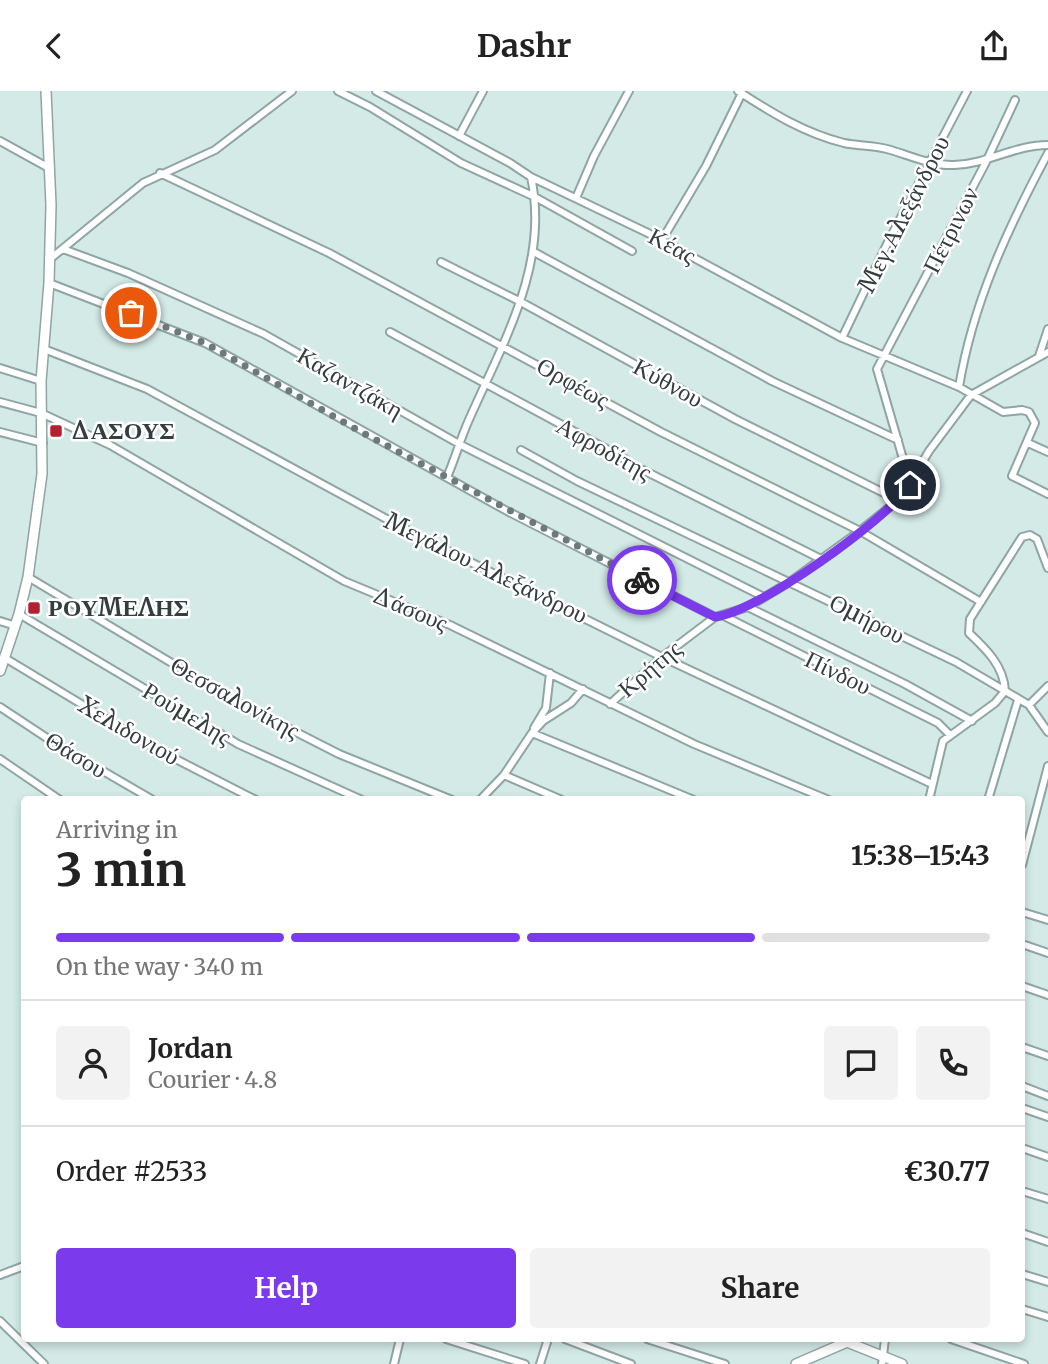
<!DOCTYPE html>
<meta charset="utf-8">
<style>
:root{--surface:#fff;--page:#f2f2f2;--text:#222;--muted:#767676;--line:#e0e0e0;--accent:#7c3aed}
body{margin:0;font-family:Merriweather,serif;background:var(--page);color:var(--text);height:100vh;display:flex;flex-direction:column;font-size:26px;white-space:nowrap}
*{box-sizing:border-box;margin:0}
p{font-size:23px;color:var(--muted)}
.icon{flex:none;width:38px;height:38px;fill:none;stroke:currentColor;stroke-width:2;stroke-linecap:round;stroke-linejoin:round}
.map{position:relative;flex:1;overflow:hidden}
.sheet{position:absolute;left:21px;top:705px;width:1004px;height:546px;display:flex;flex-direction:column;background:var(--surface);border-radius:7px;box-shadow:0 4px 10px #0003}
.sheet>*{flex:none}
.pin{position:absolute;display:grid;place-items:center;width:60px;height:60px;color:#fff;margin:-30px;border:4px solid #fff;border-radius:50%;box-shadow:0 2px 7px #0007}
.courier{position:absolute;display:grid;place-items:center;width:70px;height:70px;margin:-35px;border:5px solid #7c3aed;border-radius:50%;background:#fff;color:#222;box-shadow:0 2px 9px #0007}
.overview em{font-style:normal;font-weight:700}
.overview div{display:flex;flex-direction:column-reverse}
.overview{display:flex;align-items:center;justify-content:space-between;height:119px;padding:0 35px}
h1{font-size:46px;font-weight:700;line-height:52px}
.bar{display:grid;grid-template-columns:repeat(4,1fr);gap:10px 7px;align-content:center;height:84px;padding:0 35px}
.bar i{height:9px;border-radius:5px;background:var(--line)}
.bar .on{background:var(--accent)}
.bar p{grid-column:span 4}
.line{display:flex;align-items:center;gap:18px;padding:0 35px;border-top:2px solid var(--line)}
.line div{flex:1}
.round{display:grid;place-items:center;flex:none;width:74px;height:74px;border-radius:7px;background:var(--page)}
.button{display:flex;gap:14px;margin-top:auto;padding:14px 35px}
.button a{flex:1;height:80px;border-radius:7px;background:var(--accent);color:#fff;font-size:28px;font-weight:700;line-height:80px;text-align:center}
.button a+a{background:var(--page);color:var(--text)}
header{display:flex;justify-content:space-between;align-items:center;height:91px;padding:0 35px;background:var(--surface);font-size:32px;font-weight:700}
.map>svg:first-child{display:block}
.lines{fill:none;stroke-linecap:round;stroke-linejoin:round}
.street-casing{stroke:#8fa5a3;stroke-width:10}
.secondary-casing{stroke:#8fa5a3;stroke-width:12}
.street{stroke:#fff;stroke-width:6}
.secondary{stroke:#fff;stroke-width:9}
.done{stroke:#6c7a78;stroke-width:7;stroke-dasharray:0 12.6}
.route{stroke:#7c3aed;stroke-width:9}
.poi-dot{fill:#b32130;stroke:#fff;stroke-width:2.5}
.labels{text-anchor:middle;stroke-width:5;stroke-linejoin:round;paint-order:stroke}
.street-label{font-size:24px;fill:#343e3c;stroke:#fff}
.poi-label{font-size:24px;font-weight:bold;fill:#343e3c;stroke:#fff;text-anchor:start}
</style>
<header><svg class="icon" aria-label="back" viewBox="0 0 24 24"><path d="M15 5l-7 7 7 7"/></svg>Dashr<svg class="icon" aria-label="share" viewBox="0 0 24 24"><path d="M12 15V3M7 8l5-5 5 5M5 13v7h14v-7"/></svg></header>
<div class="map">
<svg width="1048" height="1273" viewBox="0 0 1048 1273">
<rect width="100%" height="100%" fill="#d3eae7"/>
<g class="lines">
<g class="street-casing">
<path id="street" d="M338,0L370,16L461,72L535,106L632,160
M376,0L510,72L531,86L648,142L842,247L959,296L1003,321L1022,319L1029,321L1035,332L1012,385L1048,403
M738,0C772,22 804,42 844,52C858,55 873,54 887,58C909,64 931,75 954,74C988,73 1014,54 1048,54
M459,45L483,0
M0,50L49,77
M160,82L329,162L661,341L860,440L981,511
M576,107L594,65L629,0
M662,149L706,75L742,2
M63,158L128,182L264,243L461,354L764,506
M534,161L772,290L898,349
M50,168L143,92L215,59L292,0
M441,171L519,210L735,328L898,409
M49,192L205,252L507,420L715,526
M390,241L625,368L633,378L643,379L821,468
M842,247L887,153L967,0
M44,258L147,298L418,445L662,566L932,693
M1039,265L1048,238
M0,277L41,290
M959,296C973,211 1008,137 1048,62
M0,311L41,322L110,354L344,490L450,534L694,653L829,709
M0,341L43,352
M1028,352L1048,361
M521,359L577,390L956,571L1029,614L1048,641
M447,386C455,368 460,349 468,331C502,253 550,174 531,86
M910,392L877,278L986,71L1015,9
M28,486L237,611L339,663L452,709
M748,516L905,593L972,630
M19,523L238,653L362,709
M724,525L938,632L949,643
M0,530L16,535
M5,567L156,658L256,709
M610,613L662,566L715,526L748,516L791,490L860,440L902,406L929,360L971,304L1048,261
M1029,614L1048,595
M0,616L53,651L153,709
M534,637L546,617L550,582
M532,642L694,709
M0,668L60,709
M504,684L562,709
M480,709L504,684L532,642L543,630L571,612L583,598
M929,709L943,650L995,612L1005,600C1004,575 986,558 969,542L970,528L1022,446L1030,444L1037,448L1048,477
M988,709L1018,609
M1022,774L1048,675
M1022,821L1048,829
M1022,853L1048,862
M1022,895L1048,904
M1022,956L1048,965
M1022,995L1048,1005
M1022,1017L1048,1026
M1022,1057L1048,1066
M1022,1100L1048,1108
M1022,1142L1048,1151
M1022,1183L1048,1191
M0,1184L24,1175
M1022,1218L1048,1226
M0,1230L44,1273
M446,1248L525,1273
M565,1248L631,1273
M647,1248L725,1273
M951,1248L1024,1273
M394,1273L400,1248
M540,1273L548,1248
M882,1273L885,1248"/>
</g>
<g class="secondary-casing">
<path id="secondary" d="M0,580L19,523L28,486L42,383L41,290L49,192L51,114L46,0
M796,1273L847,1251L902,1273"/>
</g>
<use href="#street" class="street"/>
<use href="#secondary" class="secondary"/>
</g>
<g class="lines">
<path class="done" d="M131,222L205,252L363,342L642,489"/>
<path class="route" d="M642,489L715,526C758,521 885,430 910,394"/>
</g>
<g class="poi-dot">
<rect x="49" y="333" width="14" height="14" rx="3.5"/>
<rect x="27" y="510" width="14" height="14" rx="3.5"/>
</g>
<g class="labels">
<g class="street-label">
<text transform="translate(904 123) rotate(-63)" y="8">Μεγ.Αλεξάνδρου</text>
<text transform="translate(951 139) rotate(-63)" y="8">Πέτρινων</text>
<text transform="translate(672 155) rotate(28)" y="8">Κέας</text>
<text transform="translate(350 292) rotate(30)" y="8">Καζαντζάκη</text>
<text transform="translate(573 292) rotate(29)" y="8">Ορφέως</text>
<text transform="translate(668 292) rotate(29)" y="8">Κύθνου</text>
<text transform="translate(604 358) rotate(29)" y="8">Αφροδίτης</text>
<text transform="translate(486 477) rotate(26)" y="8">Μεγάλου Αλεξάνδρου</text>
<text transform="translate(410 518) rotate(23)" y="8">Δάσους</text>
<text transform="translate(867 528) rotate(27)" y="8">Ομήρου</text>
<text transform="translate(650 578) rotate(-40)" y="8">Κρήτης</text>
<text transform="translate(838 582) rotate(26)" y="8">Πίνδου</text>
<text transform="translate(235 607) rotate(29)" y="8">Θεσσαλονίκης</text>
<text transform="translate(187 623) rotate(31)" y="8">Ρούμελης</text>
<text transform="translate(129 640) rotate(30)" y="8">Χελιδονιού</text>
<text transform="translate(76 664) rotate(31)" y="8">Θάσου</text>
</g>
<g class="poi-label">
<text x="70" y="348">ΔΑΣΟΥΣ</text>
<text x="48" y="525">ΡΟΥΜΕΛΗΣ</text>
</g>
</g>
</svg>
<div class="pin" style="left:131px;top:222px;background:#ea580c"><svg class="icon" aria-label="bag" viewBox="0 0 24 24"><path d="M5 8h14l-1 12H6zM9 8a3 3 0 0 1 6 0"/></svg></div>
<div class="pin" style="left:910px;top:394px;background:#1f2937"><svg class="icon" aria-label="home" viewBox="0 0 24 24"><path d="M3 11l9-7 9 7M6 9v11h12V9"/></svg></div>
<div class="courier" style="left:642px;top:489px"><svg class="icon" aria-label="bike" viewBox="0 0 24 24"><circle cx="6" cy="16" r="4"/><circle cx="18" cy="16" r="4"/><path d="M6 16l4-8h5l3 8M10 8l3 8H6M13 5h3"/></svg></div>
<section class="sheet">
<div class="overview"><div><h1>3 min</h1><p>Arriving in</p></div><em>15:38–15:43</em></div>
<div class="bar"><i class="on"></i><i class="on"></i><i class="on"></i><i></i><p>On the way · 340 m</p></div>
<div class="line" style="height:126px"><a class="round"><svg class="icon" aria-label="person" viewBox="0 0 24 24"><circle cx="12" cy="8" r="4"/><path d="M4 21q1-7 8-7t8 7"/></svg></a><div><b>Jordan</b><p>Courier · 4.8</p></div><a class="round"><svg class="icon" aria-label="chat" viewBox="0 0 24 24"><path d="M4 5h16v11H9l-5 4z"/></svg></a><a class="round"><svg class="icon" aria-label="phone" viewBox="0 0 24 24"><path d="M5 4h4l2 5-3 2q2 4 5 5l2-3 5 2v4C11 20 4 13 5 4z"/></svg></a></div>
<div class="line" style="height:91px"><div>Order #2533</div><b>€30.77</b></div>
<div class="button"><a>Help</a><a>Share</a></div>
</section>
</div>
